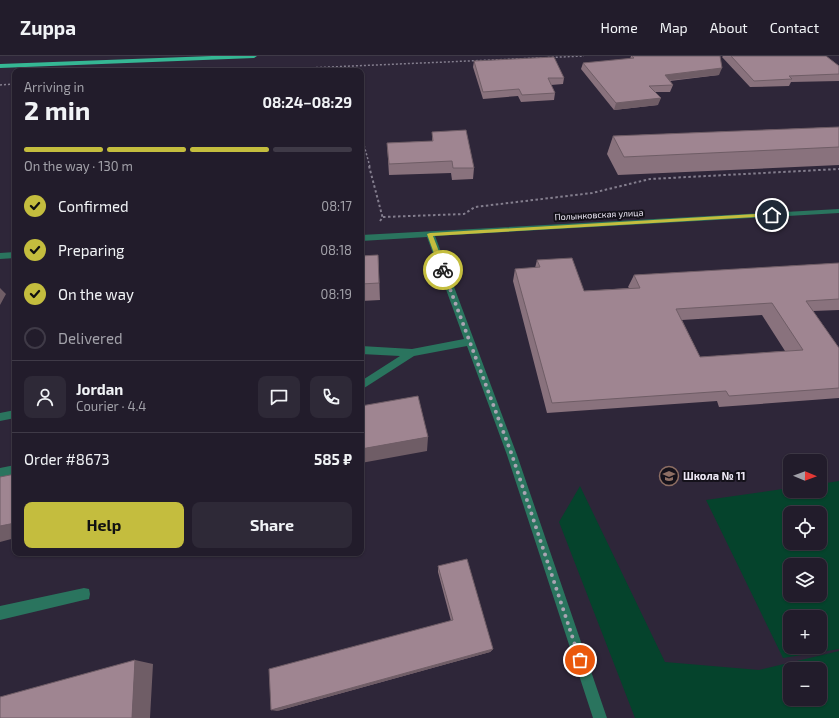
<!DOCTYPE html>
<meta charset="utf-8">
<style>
:root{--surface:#221c2b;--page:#2e2937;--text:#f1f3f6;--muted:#a2a1a9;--line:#3f3a47;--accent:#c4bd3e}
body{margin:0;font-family:"Exo 2",sans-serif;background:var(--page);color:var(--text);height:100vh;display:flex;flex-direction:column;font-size:15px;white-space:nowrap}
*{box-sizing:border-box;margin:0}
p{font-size:13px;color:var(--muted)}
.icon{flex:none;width:22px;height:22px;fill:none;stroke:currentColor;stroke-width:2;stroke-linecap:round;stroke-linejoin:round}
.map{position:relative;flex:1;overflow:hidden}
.panel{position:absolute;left:12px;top:12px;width:352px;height:488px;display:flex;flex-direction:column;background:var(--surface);border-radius:8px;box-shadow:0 1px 3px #0004,0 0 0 1px var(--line)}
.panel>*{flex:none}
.needle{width:26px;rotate:91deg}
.buttons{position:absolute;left:783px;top:398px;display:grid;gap:8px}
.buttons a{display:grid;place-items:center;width:44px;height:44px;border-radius:8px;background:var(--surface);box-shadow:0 1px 3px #0004,0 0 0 1px var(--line);font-size:20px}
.pin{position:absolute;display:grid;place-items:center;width:34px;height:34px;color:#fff;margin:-17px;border:2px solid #fff;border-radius:50%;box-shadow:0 1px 4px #0007}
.courier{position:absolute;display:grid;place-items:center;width:40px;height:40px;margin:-20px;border:3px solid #c4bd3e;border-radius:50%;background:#fff;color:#222;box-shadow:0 1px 5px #0007}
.headline em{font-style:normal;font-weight:700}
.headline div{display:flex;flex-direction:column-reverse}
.headline{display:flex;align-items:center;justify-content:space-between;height:68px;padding:0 12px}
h1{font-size:26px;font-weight:700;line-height:30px}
.bar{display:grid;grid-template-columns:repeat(4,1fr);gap:6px 4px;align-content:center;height:48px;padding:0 12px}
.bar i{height:5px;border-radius:3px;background:var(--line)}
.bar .current{background:var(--accent)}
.bar p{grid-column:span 4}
.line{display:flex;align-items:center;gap:10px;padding:0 12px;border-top:1px solid var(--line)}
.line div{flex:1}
.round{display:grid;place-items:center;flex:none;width:42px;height:42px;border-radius:8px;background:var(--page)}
ol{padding:0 12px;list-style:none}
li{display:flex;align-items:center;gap:12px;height:44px}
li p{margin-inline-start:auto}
li .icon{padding:4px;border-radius:50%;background:var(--accent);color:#111;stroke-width:4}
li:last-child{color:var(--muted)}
li i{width:22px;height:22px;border:2px solid var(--line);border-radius:50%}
.primary-button{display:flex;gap:8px;margin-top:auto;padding:8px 12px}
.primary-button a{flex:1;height:46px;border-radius:8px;background:var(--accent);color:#111;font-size:16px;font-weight:700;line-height:46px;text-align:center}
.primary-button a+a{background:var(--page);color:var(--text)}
header{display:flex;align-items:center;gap:24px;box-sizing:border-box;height:56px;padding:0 20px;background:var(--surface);border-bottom:1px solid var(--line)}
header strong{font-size:19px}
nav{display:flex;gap:22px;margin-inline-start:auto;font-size:14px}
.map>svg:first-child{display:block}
.green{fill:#05432c;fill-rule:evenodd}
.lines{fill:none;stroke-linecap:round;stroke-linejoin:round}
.path-far1{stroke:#847e8e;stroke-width:1.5;stroke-dasharray:2 2;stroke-linecap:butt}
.path{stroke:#847e8e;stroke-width:2;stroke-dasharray:2.5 2.5;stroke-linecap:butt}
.minor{fill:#2a745e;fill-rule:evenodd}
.major{fill:#35b794;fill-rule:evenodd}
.wall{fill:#89727d;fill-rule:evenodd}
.shaded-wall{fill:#6f5d66}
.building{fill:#9f8591;stroke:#6f5d66;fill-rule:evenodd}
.route{fill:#c4bd3e}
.done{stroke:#aaa4b3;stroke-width:4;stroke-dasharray:0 7.2}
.labels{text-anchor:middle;stroke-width:4;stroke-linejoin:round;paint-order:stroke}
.far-street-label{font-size:9px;fill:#ede8f5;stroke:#14111a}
.poi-label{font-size:11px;font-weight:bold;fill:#ede8f5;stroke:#14111a;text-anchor:start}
</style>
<header>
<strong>Zuppa</strong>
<nav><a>Home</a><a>Map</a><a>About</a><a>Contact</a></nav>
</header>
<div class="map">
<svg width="839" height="662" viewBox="0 0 839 662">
<rect width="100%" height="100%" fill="#2e2639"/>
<path class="green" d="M839,425V593L783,602L706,444L790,432V435H820V428ZM790,457H820V487H790ZM790,509H820V539H790ZM790,561H820V591H790Z
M580,430L665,606L759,614L839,595V662H635L559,466ZM790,613H820V643H790Z"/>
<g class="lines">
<path class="path-far1" d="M260,14L584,0
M0,29L15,28
M361,78L370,111"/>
<path class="path" d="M369,110L383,163
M380,165L383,161L464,158L475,151L592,137L650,123L839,113"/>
<path class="minor" d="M839,153V157L435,180L517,399L607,662H593L507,399L467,290L414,300L361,334V325L400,300L361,298V290L412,293L464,283L427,181L361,185V179Z
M15,196V202L0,203V197Z
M15,354V362L0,365V357Z
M15,409V419L0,422V412Z
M84,532L89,533L90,538L89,543L84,544L0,564V550Z"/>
<path class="major" d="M212,0H257L254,2L0,12V8Z"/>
</g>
<path class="wall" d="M631,0H720L719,19L670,25L673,29L670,36H655L658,49L614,54L581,13L583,7L630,3Z
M723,0H826L839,10V25L791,26L789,30L750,31L722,1Z
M474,5L564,22L563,28L551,29L555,37L554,44L521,46L518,40L483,43L473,11Z
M839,71V109L618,119L607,98L613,80Z
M432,76L474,112L473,123L452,124L451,117L389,119L387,87L432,85Z
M378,199L380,244L361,245V200Z
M537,204L584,235L629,232L628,231L634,219L839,207V254L813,255L839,292V342L719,351L717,345L547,357L513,225L515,213L535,212ZM762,259L785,295L700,301L682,264Z
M438,510L493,593L490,596L277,655L451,565L438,516Z"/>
<path class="shaded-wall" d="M722,12L719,19L663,25L665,19Z
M661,42L658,49L614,54L616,47Z
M378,199L379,217L380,244L379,227Z
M0,232L6,238L0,249Z
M428,381L427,395L361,407V393Z
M15,467V482L0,486V470Z
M493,593L490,596L277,655L271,654Z
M135,604L153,608L150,662H132Z"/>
<path class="building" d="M632,0H720L722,12L665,19L673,29L649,30L661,42L616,47L583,7L634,2Z
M731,0H826L839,10V18L789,20L792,23L754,25Z
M554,1L564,22H548L555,37L522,39L519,33L483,36L474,5Z
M839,71V91L624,101L613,80Z
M466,74L474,112H453L452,105L389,108L387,87L433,85L432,76Z
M378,199L379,227L361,228V200Z
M572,202L584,235L640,232L634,219L839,207V243L806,245L839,292V332L729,340L726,335L552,347L515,213L540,211L537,204ZM772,247L803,294L700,301L676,253Z
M418,340L428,381L361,393V350Z
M15,418V467L0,470V421Z
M467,503L493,593L271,654L269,613L453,564L438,510Z
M135,604L132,662H0V641Z"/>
<path class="route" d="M772,157L773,160L433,180L446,214L443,216L440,214L427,178L430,177Z"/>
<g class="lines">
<path class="done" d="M443,214L512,399L580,604"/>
</g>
<defs>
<g id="school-ring" transform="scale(1)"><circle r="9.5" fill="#14111a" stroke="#8d6e63" stroke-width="1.5"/><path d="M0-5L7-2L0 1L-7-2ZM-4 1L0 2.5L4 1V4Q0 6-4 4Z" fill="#8d6e63"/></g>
</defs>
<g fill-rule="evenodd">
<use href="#school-ring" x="669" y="420"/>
</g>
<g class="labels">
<g class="far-street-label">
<text transform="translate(599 159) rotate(-3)" y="3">Полынковская улица</text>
</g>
<g class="poi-label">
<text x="683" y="424">Школа № 11</text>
</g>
</g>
</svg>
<div class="buttons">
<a><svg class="needle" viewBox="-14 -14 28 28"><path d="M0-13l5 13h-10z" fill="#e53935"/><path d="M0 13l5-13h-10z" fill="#a2a1a9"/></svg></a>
<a><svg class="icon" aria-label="locate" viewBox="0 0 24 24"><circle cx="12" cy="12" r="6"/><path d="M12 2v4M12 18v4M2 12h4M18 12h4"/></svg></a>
<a><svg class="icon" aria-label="layers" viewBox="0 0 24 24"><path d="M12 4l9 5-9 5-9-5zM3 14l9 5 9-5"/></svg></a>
<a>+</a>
<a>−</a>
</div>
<div class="pin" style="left:580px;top:604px;background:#ea580c"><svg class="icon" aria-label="bag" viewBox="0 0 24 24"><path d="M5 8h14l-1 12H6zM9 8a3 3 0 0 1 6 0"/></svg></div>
<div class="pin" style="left:772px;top:159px;background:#1f2937"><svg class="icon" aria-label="home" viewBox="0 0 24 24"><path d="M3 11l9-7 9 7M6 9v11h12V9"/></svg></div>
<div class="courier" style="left:443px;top:214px"><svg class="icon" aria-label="bike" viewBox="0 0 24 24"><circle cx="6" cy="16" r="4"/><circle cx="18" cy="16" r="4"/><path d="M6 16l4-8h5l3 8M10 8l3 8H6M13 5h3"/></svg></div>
<section class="panel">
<div class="headline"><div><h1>2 min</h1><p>Arriving in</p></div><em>08:24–08:29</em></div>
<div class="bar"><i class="current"></i><i class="current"></i><i class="current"></i><i></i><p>On the way · 130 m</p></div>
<ol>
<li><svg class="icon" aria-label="check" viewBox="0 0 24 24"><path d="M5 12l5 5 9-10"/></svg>Confirmed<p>08:17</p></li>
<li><svg class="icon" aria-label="check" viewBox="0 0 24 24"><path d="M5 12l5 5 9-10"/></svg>Preparing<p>08:18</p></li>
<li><svg class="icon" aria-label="check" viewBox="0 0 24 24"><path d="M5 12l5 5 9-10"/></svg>On the way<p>08:19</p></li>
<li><i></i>Delivered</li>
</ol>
<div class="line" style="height:72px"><a class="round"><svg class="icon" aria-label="person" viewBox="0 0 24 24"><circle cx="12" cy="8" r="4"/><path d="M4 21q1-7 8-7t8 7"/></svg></a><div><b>Jordan</b><p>Courier · 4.4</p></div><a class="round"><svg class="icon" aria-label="chat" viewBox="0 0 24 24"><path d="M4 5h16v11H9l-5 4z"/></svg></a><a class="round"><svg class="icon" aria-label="phone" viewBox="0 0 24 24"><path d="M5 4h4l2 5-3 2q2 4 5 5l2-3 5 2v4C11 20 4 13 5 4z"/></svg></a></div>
<div class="line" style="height:52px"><div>Order #8673</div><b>585 ₽</b></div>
<div class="primary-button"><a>Help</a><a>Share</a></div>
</section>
</div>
